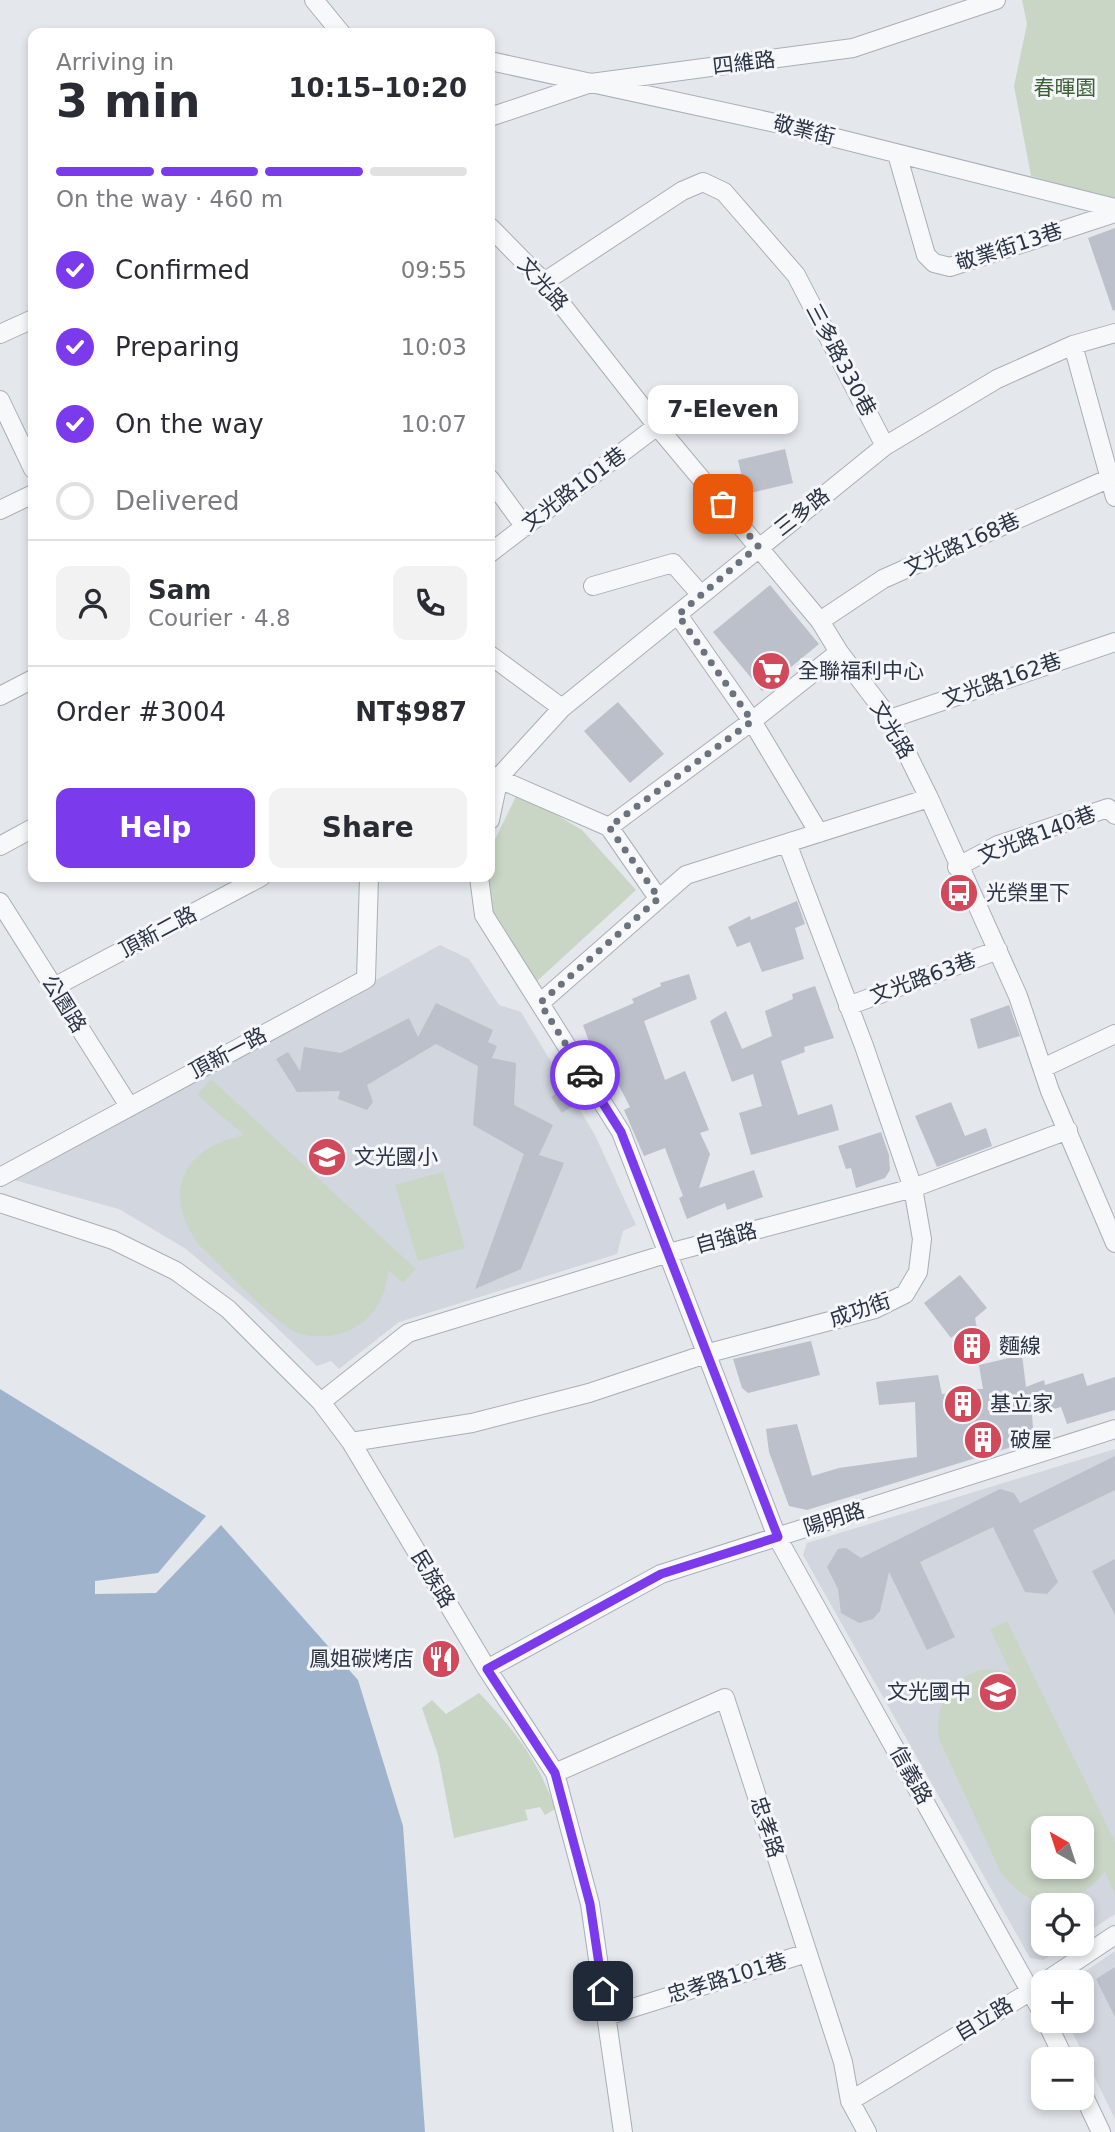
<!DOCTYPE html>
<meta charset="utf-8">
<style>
:root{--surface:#fff;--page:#f2f2f3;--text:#2b2b33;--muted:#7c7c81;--line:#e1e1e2;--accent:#7c3aed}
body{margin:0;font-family:"DejaVu Sans","Noto Sans TC",sans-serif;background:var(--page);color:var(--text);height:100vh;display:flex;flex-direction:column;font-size:26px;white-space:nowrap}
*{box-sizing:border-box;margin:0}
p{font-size:23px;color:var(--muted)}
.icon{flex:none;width:38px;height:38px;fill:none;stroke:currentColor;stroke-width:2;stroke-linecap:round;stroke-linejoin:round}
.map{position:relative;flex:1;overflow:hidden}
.side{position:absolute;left:28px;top:28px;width:467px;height:854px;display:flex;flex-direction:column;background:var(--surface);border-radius:14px;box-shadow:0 4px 10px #0003}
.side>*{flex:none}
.needle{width:46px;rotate:321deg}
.controls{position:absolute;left:1031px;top:1816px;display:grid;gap:14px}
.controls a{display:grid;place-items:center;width:63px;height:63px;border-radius:14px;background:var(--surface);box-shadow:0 4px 10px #0003;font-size:35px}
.pin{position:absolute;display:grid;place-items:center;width:60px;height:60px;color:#fff;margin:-30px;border-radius:14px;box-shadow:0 4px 10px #0006}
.courier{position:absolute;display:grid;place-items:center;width:70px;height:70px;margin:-35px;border:5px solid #7c3aed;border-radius:50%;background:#fff;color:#222;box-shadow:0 2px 9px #0007}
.bubble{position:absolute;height:49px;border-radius:14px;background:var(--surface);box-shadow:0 4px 10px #0003;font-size:23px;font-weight:600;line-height:49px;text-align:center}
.headline em{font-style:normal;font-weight:600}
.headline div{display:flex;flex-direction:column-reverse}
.headline{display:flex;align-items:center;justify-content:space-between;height:119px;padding:0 28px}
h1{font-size:46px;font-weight:600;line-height:52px}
.bar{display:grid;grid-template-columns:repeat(4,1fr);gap:10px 7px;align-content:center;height:84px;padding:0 28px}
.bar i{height:9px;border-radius:5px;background:var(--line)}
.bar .current{background:var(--accent)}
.bar p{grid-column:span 4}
.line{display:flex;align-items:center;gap:18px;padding:0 28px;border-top:2px solid var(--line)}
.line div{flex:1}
.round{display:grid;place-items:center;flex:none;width:74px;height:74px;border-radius:14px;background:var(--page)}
ol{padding:0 28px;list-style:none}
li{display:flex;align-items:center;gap:21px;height:77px}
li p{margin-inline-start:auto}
li .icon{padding:7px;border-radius:50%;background:var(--accent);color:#fff;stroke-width:4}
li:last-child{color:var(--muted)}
li i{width:38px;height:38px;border:4px solid var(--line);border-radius:50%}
.button{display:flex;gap:14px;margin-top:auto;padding:14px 28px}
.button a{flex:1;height:80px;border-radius:14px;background:var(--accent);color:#fff;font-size:28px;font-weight:600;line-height:80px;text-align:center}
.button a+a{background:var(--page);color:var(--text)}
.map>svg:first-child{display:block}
.built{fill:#d2d6de;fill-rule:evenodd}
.green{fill:#c9d6c5;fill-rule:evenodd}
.water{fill:#9fb4cc}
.building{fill:#bbc0ca}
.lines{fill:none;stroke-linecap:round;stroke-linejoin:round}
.minor-casing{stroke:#a9aeb7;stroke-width:20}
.minor{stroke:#f7f8fa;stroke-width:18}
.done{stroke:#6c737f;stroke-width:7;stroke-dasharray:0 12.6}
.route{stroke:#7c3aed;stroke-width:9}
.labels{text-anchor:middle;stroke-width:6;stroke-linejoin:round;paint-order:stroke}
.street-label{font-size:21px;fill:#2b3445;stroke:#f4f6f9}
.park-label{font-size:21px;fill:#3f6138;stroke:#f4f6f9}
.poi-label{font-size:21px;fill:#2b3445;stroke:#f4f6f9;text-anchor:start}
</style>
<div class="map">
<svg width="1115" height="2132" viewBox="0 0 1115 2132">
<rect width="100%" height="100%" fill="#e4e7ec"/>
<path class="built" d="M440,945L469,959L499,1005L521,1012L595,1135L636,1225L623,1231L617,1254L399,1322L339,1369L331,1361L317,1366L254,1306L186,1249L119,1209L10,1179Z
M1115,1449V1914L1082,1936V1906H1043V1944H1068L1043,1960L1030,1958L803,1555L807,1543ZM1043,1829H1082V1867H1043Z
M1115,1951V2119L1067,2021H1082V1983H1068Z"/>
<path class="green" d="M1022,0H1115V200L1031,176L1014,86L1027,24Z
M518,792L582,830L636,890L535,983L493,917L484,877H490V850Z
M211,1079L416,1269L403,1283L388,1270C387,1291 378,1313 359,1325C343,1336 320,1339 301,1334C275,1326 221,1265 199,1245C160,1192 184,1147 244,1135L197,1095Z
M443,1172L465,1248L418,1261L395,1185Z
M1007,1621L1115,1842V1895L1105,1872C1070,1912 1036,1916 1001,1873L939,1739C932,1695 966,1658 1011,1673L990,1629ZM1043,1829H1082V1867H1043Z
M479,1693C513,1728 540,1763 555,1809L545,1815L540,1807L525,1810L528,1820L454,1838L438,1755L422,1708L432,1700L446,1714Z"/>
<path class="water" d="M0,1389L206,1516L158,1573L95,1581V1594L156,1593L221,1525L358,1680L403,1826L425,2132H0Z"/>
<path class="building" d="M1115,228V310L1113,311L1088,238Z
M785,449L793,483L746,494L738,460Z
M770,585L819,644L762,691L713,632Z
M618,702L664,754L630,783L584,731Z
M797,901L805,924L795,928L804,959L762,972L750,942L737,947L728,927L750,916L751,920Z
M689,974L697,999L644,1021L665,1080L685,1071L709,1130L700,1133L710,1154L699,1188L754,1170L763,1197L727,1210L725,1203L687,1219L679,1198L683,1196L665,1148L644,1156L624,1110L630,1107L615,1078L604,1083L583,1025L634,1003L632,999L661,986L660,983Z
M815,986L834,1038L804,1047L805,1052L781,1061L798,1115L832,1104L839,1130L751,1155L739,1113L762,1106L753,1074L732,1082L710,1021L726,1011L742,1049L772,1036L765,1011L793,999L792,994Z
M436,1003L493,1030L488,1042L497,1046L492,1058L516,1063L514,1105L553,1125L539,1155L564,1163L521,1269L475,1289L524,1154L473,1125L478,1066L436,1044L367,1085L373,1102L367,1110L338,1099L340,1091L297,1092L276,1059L288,1052L300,1071L304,1047L341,1053L409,1018L418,1037Z
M1009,1005L1020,1036L978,1049L970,1019Z
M563,1089L574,1105L562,1113L551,1097Z
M951,1102L965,1136L986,1128L992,1146L937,1167L915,1116Z
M881,1132L889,1155L890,1170L885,1178L856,1188L851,1168L846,1169L838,1146Z
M960,1275L987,1308L975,1318L982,1355L968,1358L959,1331L951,1338L924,1303Z
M811,1341L820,1375L748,1393L742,1388L733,1359Z
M1022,1355L1026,1387L1044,1380L1045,1385L1083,1373L1087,1386L1115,1377V1410L1067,1424L1061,1407L1032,1415L1034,1440L807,1510L789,1506L769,1452L766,1429L797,1424L812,1476L839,1468L917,1457L915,1402L879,1405L876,1382L938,1375L942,1394L976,1392L975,1389H983L979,1365Z
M1115,1456V1490L1033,1530L1058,1582L1047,1594L1025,1592L993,1527L920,1562L955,1637L927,1650L889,1572L880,1611L873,1619L859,1623L841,1613L838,1589L827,1567L838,1549L846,1548L861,1558L1000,1489L1014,1493L1020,1503Z
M1115,1559V1615L1092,1571Z
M1115,1967V2017L1096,1979Z"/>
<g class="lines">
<g class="minor-casing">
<path id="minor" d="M314,0L341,33
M490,61L780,124L1115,208
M490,117L591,83L853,48L996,0
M897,154L926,255L934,263L950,267L1115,213
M490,227L544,282L657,426L820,621L839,652L890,719L929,798L1018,996L1050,1091L1115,1243
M544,282L682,191L703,182L724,192L796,275L885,446
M0,334L33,319
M1073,345L1115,497
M0,400L33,469
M490,479L525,527
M0,510L33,494
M490,553L657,426
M593,586L673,563L701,595
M678,615L752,721L819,833
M820,621L883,579L1110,478
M490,655L562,708
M0,696L33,679
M890,719L1115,642
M490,775L609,827L658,898
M490,820L499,777L562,708L885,446L997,379L1073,345L1115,333
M609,827L752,721L839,652
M0,846L33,828
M957,867L998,845L1108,808L1115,815
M479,877L484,915L621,1132L777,1537L1043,2014
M0,902L129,1106
M54,987L261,877
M540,1003L686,875L929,798
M848,1006L998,950
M1043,1068L1115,1034
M0,1177L366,979L369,877
M0,1203L113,1240L176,1271L228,1309L321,1402L351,1442L487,1669L555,1773L590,1904L623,2132
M321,1402L408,1333L669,1253L913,1188L1068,1130
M351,1442L472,1423L589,1393L709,1353L875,1309L905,1294L918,1272L922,1239L913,1188L864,1046L787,843
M487,1669L661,1574L1115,1429
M555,1773L725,1698L843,2062L850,2101L867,2132
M607,2016L807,1953
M1046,2021L1065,2060
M1082,2092L1101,2132
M850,2101L1031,1991L1115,1935"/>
</g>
<use href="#minor" class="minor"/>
</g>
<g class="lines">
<path class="done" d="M585,1075L540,1003L659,898L609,827L752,721L678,615L758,546L723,504"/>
<path class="route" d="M585,1075L621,1132L778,1537L661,1574L487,1669L555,1773L590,1904L603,1991"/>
</g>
<defs>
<g id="supermarket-disc" transform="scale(2.0125)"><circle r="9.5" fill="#d1495b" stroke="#f4f6f9"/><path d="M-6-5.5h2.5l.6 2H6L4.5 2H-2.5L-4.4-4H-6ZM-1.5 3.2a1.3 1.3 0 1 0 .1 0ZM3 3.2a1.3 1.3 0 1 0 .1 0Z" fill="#fff"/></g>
<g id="bus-disc" transform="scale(2.0125)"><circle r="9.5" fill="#d1495b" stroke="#f4f6f9"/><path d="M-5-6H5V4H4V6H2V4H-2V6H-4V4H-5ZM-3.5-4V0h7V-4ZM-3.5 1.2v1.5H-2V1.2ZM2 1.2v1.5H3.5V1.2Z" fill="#fff"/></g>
<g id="school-disc" transform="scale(2.0125)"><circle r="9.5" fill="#d1495b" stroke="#f4f6f9"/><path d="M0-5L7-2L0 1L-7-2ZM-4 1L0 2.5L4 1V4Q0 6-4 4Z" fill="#fff"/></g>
<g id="building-disc" transform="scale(2.0125)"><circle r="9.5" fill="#d1495b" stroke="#f4f6f9"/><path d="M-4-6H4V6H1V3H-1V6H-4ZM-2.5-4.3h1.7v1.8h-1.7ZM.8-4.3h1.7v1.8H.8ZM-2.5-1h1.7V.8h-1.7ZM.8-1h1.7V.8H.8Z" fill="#fff"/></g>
<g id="restaurant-disc" transform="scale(2.0125)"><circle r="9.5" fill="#d1495b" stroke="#f4f6f9"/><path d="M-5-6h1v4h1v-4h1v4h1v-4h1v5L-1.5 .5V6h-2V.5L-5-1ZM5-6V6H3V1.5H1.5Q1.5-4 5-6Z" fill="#fff"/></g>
</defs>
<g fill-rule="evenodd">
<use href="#supermarket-disc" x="771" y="671"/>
<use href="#bus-disc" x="959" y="893"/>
<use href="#school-disc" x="327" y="1157"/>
<use href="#building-disc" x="972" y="1346"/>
<use href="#building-disc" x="963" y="1404"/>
<use href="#building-disc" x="983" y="1440"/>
<use href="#restaurant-disc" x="441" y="1659"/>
<use href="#school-disc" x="998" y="1692"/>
</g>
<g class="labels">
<g class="street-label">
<text transform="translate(744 63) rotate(-7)" y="7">四維路</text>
<text transform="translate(804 130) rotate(14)" y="7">敬業街</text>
<text transform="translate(1009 247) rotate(-18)" y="7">敬業街13巷</text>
<text transform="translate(543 284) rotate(48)" y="7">文光路</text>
<text transform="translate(841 360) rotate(62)" y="7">三多路330巷</text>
<text transform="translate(574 489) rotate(-37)" y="7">文光路101巷</text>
<text transform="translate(802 512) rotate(-38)" y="7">三多路</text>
<text transform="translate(962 544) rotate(-24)" y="7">文光路168巷</text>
<text transform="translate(1002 680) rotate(-19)" y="7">文光路162巷</text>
<text transform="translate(892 730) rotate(59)" y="7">文光路</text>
<text transform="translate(1037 835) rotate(-21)" y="7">文光路140巷</text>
<text transform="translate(158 932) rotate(-28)" y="7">頂新二路</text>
<text transform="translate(923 978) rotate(-20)" y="7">文光路63巷</text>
<text transform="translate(64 1004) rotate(58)" y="7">公園路</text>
<text transform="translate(228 1053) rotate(-28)" y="7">頂新一路</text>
<text transform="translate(726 1238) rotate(-15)" y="7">自強路</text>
<text transform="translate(860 1310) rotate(-19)" y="7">成功街</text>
<text transform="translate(834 1519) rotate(-18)" y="7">陽明路</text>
<text transform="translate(433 1579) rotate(59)" y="7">民族路</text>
<text transform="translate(911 1775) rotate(61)" y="7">信義路</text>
<text transform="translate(767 1827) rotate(72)" y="7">忠孝路</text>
<text transform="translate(727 1978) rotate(-17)" y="7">忠孝路101巷</text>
<text transform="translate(984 2019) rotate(-31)" y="7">自立路</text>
</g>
<g class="park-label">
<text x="1065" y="95">春暉園</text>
</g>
<g class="poi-label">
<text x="798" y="678">全聯福利中心</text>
<text x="986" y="900">光榮里下</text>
<text x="354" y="1164">文光國小</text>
<text x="999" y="1353">麵線</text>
<text x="990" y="1411">基立家</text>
<text x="1010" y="1447">破屋</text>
<text x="414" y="1666" text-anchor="end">鳳姐碳烤店</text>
<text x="971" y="1699" text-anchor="end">文光國中</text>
</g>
</g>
</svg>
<div class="controls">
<a><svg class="needle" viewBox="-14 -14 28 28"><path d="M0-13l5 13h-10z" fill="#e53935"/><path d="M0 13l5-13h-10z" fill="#7c7c81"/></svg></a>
<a><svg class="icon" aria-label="locate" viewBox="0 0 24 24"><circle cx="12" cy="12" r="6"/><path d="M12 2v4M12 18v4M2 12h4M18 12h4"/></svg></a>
<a>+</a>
<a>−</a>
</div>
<div class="pin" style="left:723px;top:504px;background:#ea580c"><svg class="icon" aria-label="bag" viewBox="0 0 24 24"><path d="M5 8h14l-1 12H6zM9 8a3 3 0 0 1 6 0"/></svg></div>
<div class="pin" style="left:603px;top:1991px;background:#1f2937"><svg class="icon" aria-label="home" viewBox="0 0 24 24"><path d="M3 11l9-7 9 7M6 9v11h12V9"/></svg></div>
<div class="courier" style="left:585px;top:1075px"><svg class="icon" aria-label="car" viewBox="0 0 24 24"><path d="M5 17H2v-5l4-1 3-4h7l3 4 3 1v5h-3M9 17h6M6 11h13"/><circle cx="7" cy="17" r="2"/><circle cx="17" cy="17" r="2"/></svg></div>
<div class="bubble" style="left:648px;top:385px;width:150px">7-Eleven</div>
<section class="side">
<div class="headline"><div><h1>3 min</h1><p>Arriving in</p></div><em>10:15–10:20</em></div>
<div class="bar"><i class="current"></i><i class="current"></i><i class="current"></i><i></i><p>On the way · 460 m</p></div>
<ol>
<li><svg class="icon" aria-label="check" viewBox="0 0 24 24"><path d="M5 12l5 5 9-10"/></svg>Confirmed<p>09:55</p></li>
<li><svg class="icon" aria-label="check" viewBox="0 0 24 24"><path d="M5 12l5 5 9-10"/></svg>Preparing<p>10:03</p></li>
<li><svg class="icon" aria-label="check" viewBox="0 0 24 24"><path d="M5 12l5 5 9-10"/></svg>On the way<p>10:07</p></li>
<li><i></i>Delivered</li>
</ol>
<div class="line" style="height:126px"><a class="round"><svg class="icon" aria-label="person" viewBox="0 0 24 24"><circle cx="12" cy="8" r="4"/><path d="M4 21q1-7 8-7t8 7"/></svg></a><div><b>Sam</b><p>Courier · 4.8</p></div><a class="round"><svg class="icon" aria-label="phone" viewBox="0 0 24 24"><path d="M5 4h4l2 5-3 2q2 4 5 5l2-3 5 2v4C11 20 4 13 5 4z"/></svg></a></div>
<div class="line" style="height:91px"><div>Order #3004</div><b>NT$987</b></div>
<div class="button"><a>Help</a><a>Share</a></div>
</section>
</div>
